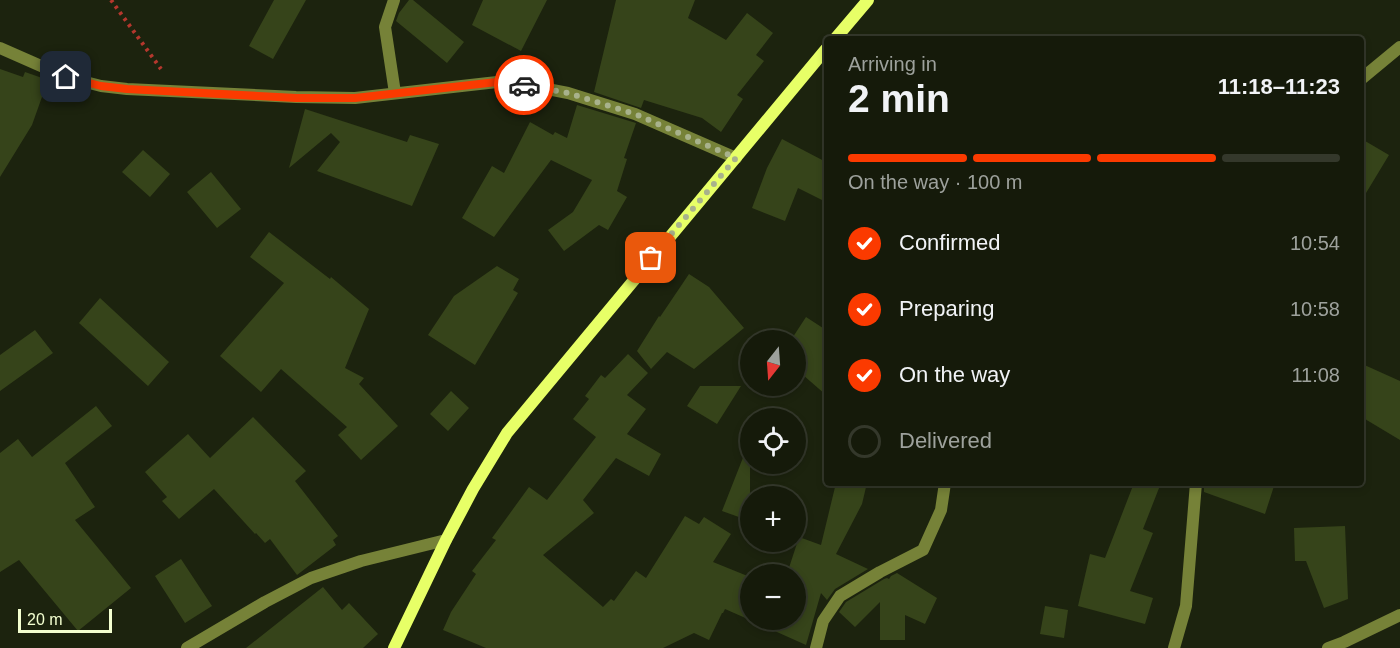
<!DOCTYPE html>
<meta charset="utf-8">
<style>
:root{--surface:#151a0a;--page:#222718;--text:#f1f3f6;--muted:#9da19c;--line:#34382b;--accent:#fb3a00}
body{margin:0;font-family:Helvetica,sans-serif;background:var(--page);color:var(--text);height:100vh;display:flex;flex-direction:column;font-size:22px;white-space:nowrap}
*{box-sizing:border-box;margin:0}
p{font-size:20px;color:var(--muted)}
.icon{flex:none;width:33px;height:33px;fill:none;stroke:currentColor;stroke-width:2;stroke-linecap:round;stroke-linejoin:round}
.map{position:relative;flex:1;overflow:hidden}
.details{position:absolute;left:824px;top:36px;width:540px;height:450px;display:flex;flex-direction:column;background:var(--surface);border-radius:6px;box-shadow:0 3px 9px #0003,0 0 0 2px var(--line)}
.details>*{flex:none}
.needle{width:39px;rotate:197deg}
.controls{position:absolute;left:740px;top:330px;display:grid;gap:12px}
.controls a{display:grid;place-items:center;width:66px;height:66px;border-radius:50%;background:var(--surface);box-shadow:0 3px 9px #0003,0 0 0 2px var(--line);font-size:30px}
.scale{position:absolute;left:18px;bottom:15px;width:94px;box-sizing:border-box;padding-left:6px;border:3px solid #f3ffd0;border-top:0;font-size:16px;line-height:21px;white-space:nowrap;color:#f3ffd0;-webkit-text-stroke:4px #1c230e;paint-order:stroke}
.pin{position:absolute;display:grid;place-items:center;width:51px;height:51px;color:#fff;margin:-26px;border-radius:12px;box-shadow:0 3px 9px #0006}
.courier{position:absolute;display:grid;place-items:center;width:60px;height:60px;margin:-30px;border:4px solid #fb3a00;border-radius:50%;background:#fff;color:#222;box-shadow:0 2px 8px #0007}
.summary em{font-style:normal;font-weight:700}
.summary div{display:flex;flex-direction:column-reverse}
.summary{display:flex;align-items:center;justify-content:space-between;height:102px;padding:0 24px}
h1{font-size:39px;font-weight:700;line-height:45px}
.bar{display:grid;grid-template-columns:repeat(4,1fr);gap:9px 6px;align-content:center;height:72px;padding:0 24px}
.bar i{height:8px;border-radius:4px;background:var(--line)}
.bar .active{background:var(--accent)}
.bar p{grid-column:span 4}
ol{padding:0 24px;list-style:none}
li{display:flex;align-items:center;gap:18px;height:66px}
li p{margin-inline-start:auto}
li .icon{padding:6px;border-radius:50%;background:var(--accent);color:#fff;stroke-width:4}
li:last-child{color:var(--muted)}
li i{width:33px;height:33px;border:3px solid var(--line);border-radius:50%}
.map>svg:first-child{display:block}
.building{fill:#36441a}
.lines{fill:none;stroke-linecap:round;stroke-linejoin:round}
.path{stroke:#b5372d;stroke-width:4;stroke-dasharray:3 4.5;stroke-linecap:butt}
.street{stroke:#768238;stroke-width:12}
.secondary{stroke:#e7ff67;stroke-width:12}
.done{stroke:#a8b28c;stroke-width:6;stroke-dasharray:0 10.8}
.route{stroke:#fb3a00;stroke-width:8}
</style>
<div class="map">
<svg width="1400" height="648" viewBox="0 0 1400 648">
<rect width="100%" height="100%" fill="#1c230e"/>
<path class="building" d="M274,0H306L273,59L249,46Z
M409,0H413L464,42L447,63L396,21L399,13Z
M483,0H547L521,51L472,25Z
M616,0H695L688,18L726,40L747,13L773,33L756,55L764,61L737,95L743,99L721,132L702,118L644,100L641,108L594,92Z
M0,69L23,77L25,72L48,80L32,125L0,177Z
M577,105L636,123L624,158L627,159L617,191L627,197L608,230L599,225L564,251L548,230L573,212L592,180L551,160L494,237L462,218L492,166L504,173L530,122L553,135L555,132L567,138Z
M305,109L407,142L410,135L439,144L412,206L317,171L340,142L331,133L289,168Z
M1360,138L1389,155L1360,203Z
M782,139L826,162V202L798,188L785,221L752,208L767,168Z
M143,150L170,174L150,197L122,172Z
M211,172L241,209L217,228L187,192Z
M269,232L330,279L331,277L369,309L345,368L364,378L359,384L398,426L361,460L338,435L347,427L281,369L261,392L220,356L284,283L250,257Z
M497,266L519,279L513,290L518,293L475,365L428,335L454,296Z
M689,274L709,287L744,328L694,369L667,352L651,369L637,351L659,316L660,317Z
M100,298L169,362L148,386L79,323Z
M806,317L826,330V395L795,368V340H791Z
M35,330L53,353L0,391V355Z
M628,354L648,373L627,395L646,409L627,434L661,454L649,476L616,458L583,500L594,513L543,555L603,607L611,599L614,601L636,571L646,578L685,516L699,524L704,517L731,534L713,562L750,577V620L725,609L723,613H722L709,640L694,633L663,648H486L443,630L451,612L476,574L472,571L496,540L492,538L529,487L547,500L596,437L573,419L589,399L585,396L601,375L605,378Z
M1360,363L1400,381V440L1360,416Z
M700,386H741L717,424L687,406Z
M451,391L469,408L448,431L430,414Z
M96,406L112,426L65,463L95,507L75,520L131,588L78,631L19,560L0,572V453L18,439L32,457Z
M253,417L306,471L295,481L338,536L333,540L336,545L297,575L270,539L265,543L256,533L255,534L214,489L179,519L162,501L167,497L145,472L188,434L210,458Z
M748,445H750V521L722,511Z
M836,483H867L862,504L836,554L868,569L835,589L827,600L821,593L806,645L768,628L771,620H795V574H787L799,537L821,545Z
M1134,483H1161L1143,529L1153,533L1130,591L1153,598L1145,624L1078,606L1090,554L1105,558Z
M1204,483H1275L1265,514L1204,492Z
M1345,526L1348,599L1324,608L1306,561H1295L1294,528Z
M181,559L212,606L185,623L155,576Z
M897,573L937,598L925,624L905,615V640H880V602L855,627L839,612L846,602L884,579L887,578L889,579L891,576Z
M323,587L342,610L349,603L378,634L363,648H246Z
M1045,606L1068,610L1064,638L1040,634Z"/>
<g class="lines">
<path class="path" d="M111,0L161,69"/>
<path class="street" d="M394,0L385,27L395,93
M0,48L66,77L101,86L127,89L296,97L355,98L506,81L568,93L635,114L736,158
M1360,80L1400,47
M187,648L265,602L311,578L361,561L446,540
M816,648L823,621L840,596L880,572L923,550L941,510L945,483
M1174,648L1186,606L1196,483
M1328,648L1344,642L1400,615"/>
<path class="secondary" d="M835,39L868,0
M394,648L446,540L473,489L507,433L826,49"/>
</g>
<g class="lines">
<path class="done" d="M524,85L568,93L635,114L736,158L651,258"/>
<path class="route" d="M66,77L101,86L127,89L296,98H355L506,81L524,85"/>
</g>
</svg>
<div class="controls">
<a><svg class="needle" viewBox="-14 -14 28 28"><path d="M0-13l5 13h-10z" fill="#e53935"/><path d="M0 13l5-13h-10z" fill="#9da19c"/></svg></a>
<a><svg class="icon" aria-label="locate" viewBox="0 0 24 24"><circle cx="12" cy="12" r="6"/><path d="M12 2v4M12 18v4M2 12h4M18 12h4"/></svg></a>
<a>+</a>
<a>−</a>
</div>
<div class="scale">20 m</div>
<div class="pin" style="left:651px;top:258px;background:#ea580c"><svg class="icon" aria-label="bag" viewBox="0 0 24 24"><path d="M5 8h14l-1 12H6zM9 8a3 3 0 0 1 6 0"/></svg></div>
<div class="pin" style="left:66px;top:77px;background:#1f2937"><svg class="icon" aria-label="home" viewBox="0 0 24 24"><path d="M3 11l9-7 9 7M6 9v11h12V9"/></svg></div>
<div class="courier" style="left:524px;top:85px"><svg class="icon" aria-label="car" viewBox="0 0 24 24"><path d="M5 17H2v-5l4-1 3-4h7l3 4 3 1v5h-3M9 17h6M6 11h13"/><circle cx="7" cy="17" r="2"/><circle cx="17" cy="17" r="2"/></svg></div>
<section class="details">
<div class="summary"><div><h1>2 min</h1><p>Arriving in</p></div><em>11:18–11:23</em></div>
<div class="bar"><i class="active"></i><i class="active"></i><i class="active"></i><i></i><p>On the way · 100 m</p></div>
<ol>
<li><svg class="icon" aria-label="check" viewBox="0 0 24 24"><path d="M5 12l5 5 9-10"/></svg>Confirmed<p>10:54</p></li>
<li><svg class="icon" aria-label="check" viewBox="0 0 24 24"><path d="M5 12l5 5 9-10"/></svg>Preparing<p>10:58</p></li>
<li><svg class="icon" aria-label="check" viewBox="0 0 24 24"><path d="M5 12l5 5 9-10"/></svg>On the way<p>11:08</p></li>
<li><i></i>Delivered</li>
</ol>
</section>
</div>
